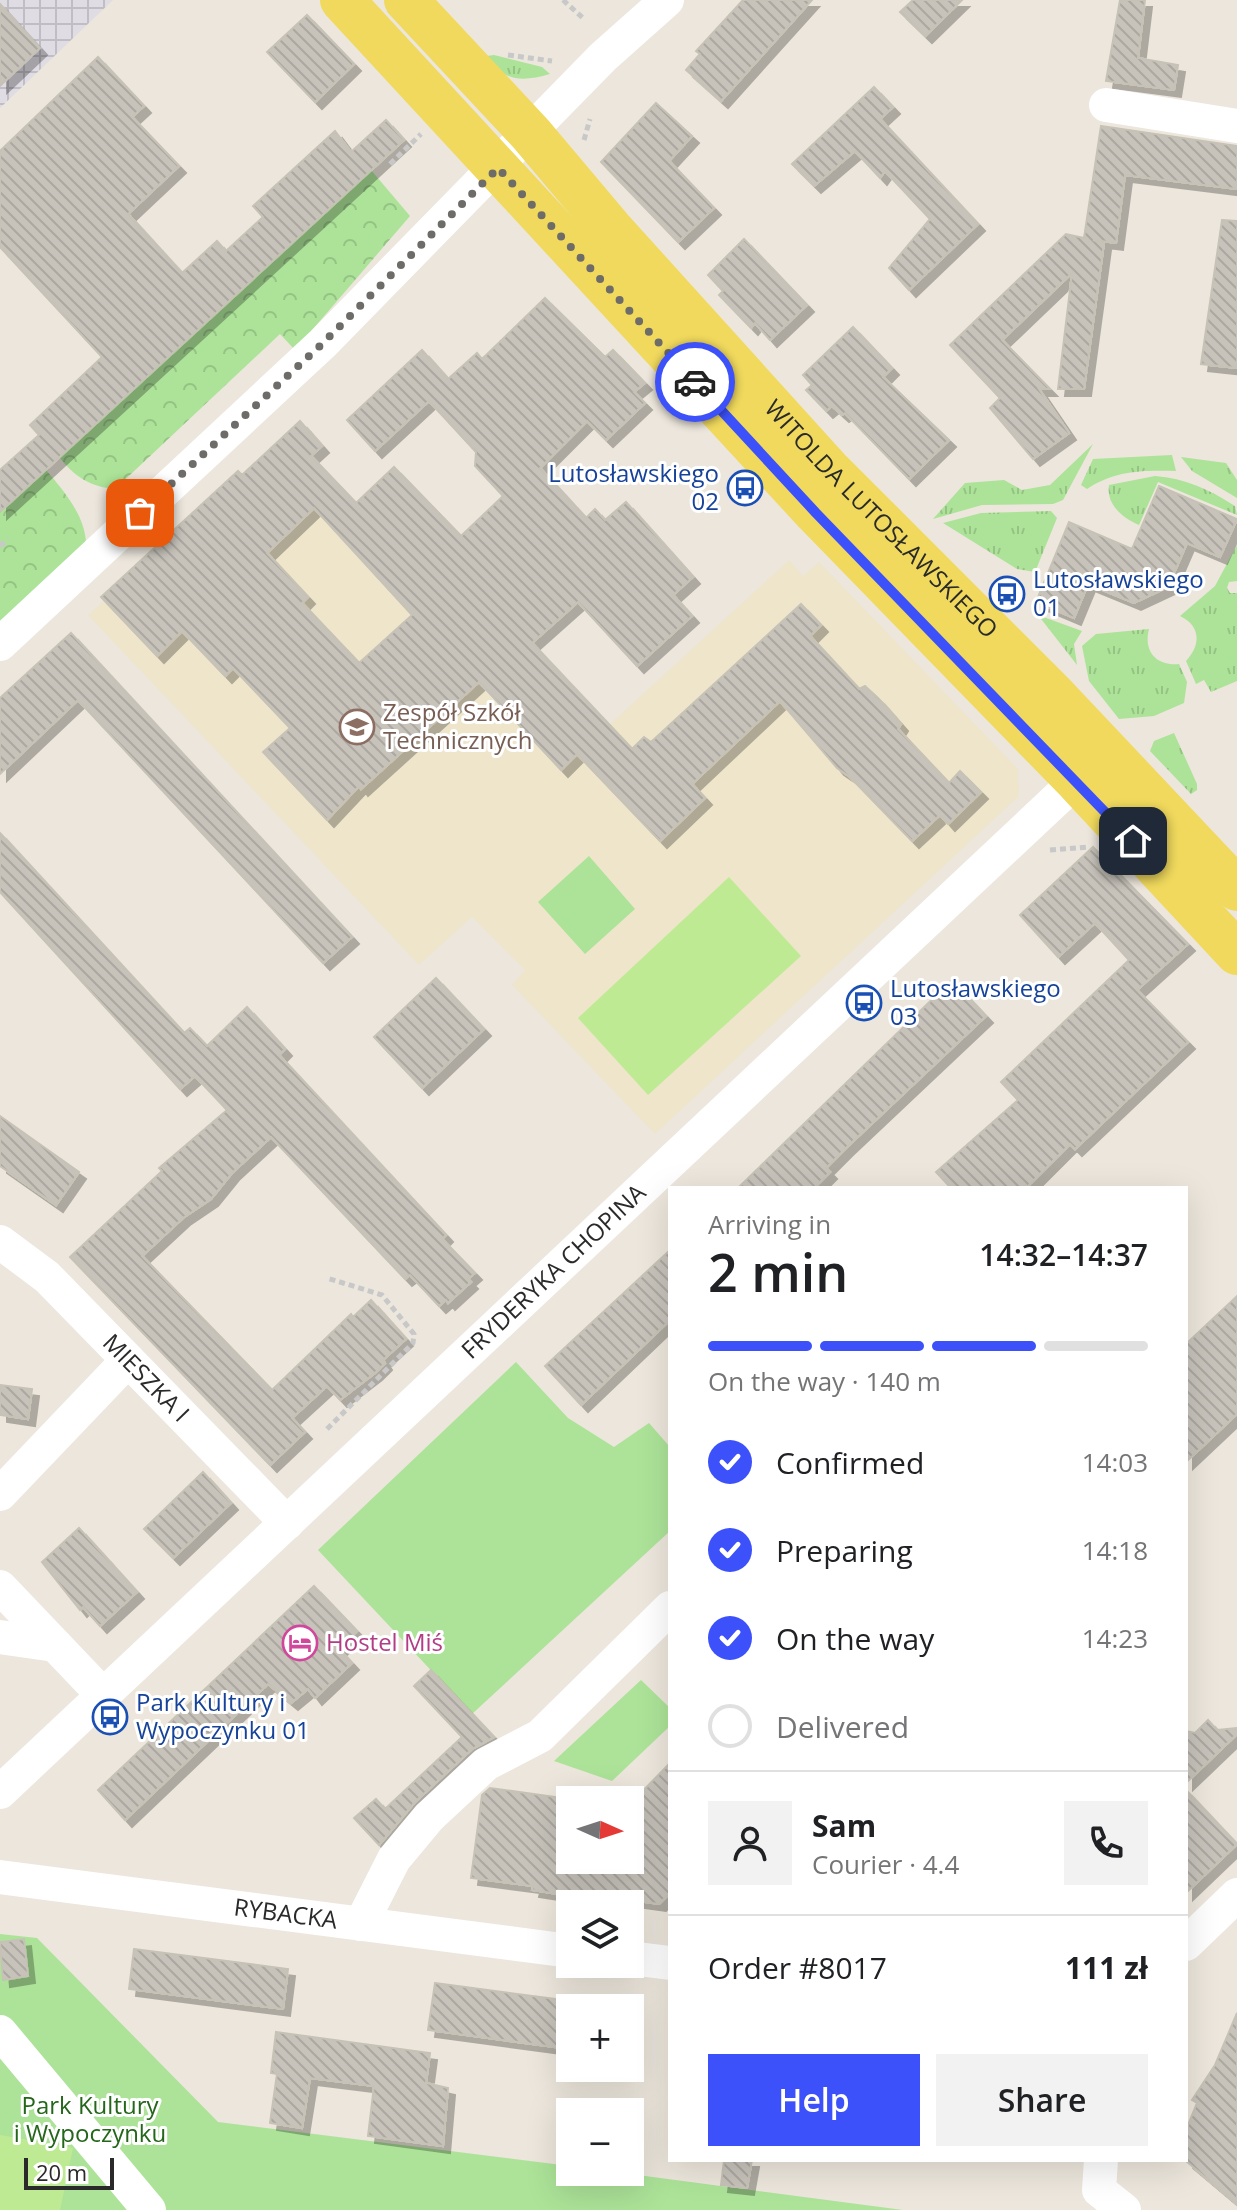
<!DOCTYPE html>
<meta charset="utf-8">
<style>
:root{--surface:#fff;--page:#f2f2f2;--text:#202124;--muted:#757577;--line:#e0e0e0;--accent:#3c51f9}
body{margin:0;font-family:"Open Sans",sans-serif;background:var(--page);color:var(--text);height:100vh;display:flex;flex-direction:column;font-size:30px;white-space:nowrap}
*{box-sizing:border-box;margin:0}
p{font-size:26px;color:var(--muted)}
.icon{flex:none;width:44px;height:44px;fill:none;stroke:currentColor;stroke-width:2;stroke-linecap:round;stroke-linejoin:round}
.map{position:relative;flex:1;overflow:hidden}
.details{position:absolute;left:668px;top:1186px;width:520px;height:976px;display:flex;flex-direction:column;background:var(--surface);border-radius:0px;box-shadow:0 8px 32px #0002}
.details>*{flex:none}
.needle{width:52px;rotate:93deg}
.controls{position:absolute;left:556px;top:1786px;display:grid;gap:16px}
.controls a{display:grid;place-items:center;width:88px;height:88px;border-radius:0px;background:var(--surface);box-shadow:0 8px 32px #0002;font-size:40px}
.scale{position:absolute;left:24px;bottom:20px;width:90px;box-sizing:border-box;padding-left:8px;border:4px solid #2a2a2a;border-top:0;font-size:22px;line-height:28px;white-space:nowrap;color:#2a2a2a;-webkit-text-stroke:6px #fff;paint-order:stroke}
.pin{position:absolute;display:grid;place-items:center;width:68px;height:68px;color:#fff;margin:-34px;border-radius:16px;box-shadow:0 4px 12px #0006}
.courier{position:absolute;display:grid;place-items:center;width:80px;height:80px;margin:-40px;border:6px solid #3c51f9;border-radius:50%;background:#fff;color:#222;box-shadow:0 2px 10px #0007}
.summary em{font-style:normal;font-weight:600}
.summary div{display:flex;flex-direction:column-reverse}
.summary{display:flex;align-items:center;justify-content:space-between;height:136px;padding:0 40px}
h1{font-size:52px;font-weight:600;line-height:60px}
.bar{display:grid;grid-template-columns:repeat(4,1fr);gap:12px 8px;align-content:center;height:96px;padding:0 40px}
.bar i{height:10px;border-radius:6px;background:var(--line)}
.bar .on{background:var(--accent)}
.bar p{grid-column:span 4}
.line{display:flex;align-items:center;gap:20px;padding:0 40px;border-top:2px solid var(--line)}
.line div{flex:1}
.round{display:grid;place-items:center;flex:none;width:84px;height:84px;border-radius:0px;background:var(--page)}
ol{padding:0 40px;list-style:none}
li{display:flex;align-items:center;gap:24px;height:88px}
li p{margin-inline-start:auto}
li .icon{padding:8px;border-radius:50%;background:var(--accent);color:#fff;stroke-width:4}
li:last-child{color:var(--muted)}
li i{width:44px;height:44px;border:4px solid var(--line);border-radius:50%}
.primary-button{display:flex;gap:16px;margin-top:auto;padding:16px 40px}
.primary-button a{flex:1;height:92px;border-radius:0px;background:var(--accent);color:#fff;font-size:32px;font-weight:600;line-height:92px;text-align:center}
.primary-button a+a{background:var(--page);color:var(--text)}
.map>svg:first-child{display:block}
.industrial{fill:url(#industrial-grid)}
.education{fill:#eee5cb}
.grass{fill:url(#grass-tufts)}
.forest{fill:url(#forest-crowns)}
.park{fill:#ace398}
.pitch{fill:#bfea94}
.building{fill:url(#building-back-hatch);stroke:#c7c2b6;stroke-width:2;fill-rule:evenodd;filter:url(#shadow)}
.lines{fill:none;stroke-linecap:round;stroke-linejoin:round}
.path{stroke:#c8c8c8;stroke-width:5;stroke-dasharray:6 4;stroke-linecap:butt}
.minor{stroke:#fff;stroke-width:34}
.major{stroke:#f0d95d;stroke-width:44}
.done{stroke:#6e6c68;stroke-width:8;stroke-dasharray:0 14.4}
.route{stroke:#3c51f9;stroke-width:10}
.labels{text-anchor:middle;stroke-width:6;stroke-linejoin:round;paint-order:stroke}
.transit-label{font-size:24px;fill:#164399;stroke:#fff;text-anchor:start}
.street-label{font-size:24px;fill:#2a2a2a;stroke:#fff}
.education-label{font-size:24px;fill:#785e54;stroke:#fff;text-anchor:start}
.hotel-label{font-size:24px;fill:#b23c85;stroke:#fff;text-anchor:start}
.park-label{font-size:24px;fill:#24671a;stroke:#fff}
</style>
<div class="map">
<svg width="1237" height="2210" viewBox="0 0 1237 2210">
<defs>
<pattern id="industrial-grid" width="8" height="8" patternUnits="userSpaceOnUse" patternTransform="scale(2)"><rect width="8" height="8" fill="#dfdce4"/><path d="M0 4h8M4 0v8" fill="none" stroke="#c0bdc4"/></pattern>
<pattern id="grass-tufts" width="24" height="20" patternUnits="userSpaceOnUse" patternTransform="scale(2)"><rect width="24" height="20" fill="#ace398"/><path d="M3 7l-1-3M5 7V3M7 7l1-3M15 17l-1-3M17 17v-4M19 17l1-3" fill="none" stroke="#94c383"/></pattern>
<pattern id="forest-crowns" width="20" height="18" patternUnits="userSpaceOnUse" patternTransform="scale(2)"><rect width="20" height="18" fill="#ace398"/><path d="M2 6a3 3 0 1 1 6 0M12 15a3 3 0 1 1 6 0" fill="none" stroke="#94c383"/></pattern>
<pattern id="building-back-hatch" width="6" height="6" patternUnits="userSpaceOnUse" patternTransform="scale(2)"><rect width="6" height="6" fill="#c7c3bb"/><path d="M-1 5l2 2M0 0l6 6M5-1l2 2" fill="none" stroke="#aba8a1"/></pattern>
<filter id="shadow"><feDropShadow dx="7" dy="7" stdDeviation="0" flood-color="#0004"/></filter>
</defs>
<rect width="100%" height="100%" fill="#ece6dc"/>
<path class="industrial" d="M0,0H113L0,108Z"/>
<path class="education" d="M264,455L429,634L561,769L789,560L803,576L819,562L1018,769L1019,796L655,1134L512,985L525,970L472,917L419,965L88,615L104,601L102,597L155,546L167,559L189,518L238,471L242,474Z"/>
<path class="grass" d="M494,55L542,67L550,74C522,82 503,82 487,56Z
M1093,444L1063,500L1053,504L982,505L933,519L965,483L1004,480L1022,490L1050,485Z
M1172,455L1176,471C1144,470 1115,470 1087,489L1081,485L1093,459Z
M1181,457L1226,463L1237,480V498L1192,471Z
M1155,476C1185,478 1210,490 1235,506L1237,515L1158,482L1139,525C1123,518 1106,505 1109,485Z
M1051,511L1057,518L1035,572L1017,569L943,523L981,513Z
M1237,545V581L1229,582L1227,588L1230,593H1237V681L1211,692L1204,680L1196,684L1186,661C1201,645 1201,626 1180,616L1215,586Z
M1038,615L1082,631L1074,644L1077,665Z
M1149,629C1143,652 1157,666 1179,664L1187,682L1184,703L1154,716L1119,719L1089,681L1082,646L1096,634Z
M1174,733L1197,784V790L1191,794L1150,751L1154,741Z"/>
<path class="forest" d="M371,170L410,216L295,350L280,334L115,489C90,487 74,476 59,457Z
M46,470C63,490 85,515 86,543L0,624V512Z"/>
<path class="park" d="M589,856L635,909L585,954L538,902Z
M516,1362L568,1418L614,1447L649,1423L670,1447V1531L472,1714L318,1550Z
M641,1680L670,1708V1726L612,1781L554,1761Z
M0,1934L37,1938L218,2122L570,2166V2172H615L903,2210H0Z"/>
<path class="pitch" d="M729,877L801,956L648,1095L578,1018Z
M0,2135L73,2148L60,2210H0Z"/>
<path class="building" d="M743,0H812L721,101L686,70L700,54L696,51Z
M913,0H962L925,36L900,12Z
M1120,0H1145L1138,58L1178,65L1174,90L1106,81Z
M0,4L40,48L0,86Z
M307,15L354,64L315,102L267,52Z
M98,57L144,106L132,117L179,166L128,214L182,273L217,241L226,251L263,217L253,206L335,131L351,152L386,120L404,140L0,512V470L39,435L30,425L102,357L0,247V151Z
M874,87L893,107L880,119L978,224L909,290L889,268L930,219L885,171L880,178L855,151L814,186L792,164Z
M656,103L692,136L669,161L714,208L678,242L601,162Z
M1101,126L1237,146V189L1125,175L1116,243L1093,240L1104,243L1084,389H1058L1072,273L1002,340L1050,389H1039L1069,433L1033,459L990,408L1000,398L950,345L1066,234L1084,238Z
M1222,220L1237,221V368L1201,364Z
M744,239L807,305L770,340L755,323L751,328L719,295L723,291L708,275Z
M545,298L605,357L613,350L645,383L634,392L645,403L606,440L587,421L540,468L586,518L595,509L605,520L626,502L693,577L673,595L692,616L637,666L578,602L532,643L632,749L644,737L651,742L801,604L821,625L810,636L859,689L865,686L878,698L901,724L898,729L949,783L960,771L981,792L948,824L940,815L912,841L850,777L837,768L780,701L692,784L705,798L660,841L577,754L561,770L479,682L361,789L359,786L327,820L263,752L290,728L233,668L225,676L182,631L157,656L101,597L238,471L242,475L300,421L322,446L311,456L356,503L394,467L461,536L503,496L475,466L476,452L429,401L375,451L347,420L422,350L448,379L477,353L482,359ZM314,508L412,615L359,663L302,603L308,597L267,553Z
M853,327L892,368L883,377L949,440L909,479L845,413L842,415L832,406L826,411L806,390L812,385L803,375Z
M1159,486L1237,519L1220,557L1187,543L1168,587L1134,603L1088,584L1074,618L1036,602L1069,522L1132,549Z
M71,633L352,937L323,963L78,700L0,774V698Z
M0,833L184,1033L190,1028L207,1046L247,1007L285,1049L279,1055L446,1235L442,1239L475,1273L468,1279L471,1282L448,1303L446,1300L439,1306L410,1275L405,1279L271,1137L232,1173L211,1199L183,1218L142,1256L272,1390L351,1314L353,1317L371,1300L406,1339L383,1360L385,1363L375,1373L340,1400L327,1386L292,1418L305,1432L270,1465L70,1257L162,1171L159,1168L227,1110L195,1076L180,1089L0,892Z
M1093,847L1188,944L1137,990L1188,1042L1075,1149L1070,1144L1026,1188H951L936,1172L1018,1100L1001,1082L1129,960L1095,923L1058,957L1020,915Z
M436,978L484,1029L422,1088L374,1037Z
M952,980L986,1016L846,1148L826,1168L830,1172L814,1188H738Z
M0,1116L79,1172L56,1205L0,1166Z
M670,1250V1320L581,1405L545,1366Z
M1237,1296V1414L1186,1462V1344Z
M0,1385L32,1389L28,1419L0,1415Z
M203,1472L231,1503L173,1558L144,1529Z
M79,1528L137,1592L100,1626L83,1607L80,1610L42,1562Z
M314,1586L357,1631L339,1649L352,1663L315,1698L308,1689L291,1703L268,1684L125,1820L98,1790Z
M431,1670L494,1737L472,1749L415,1802L379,1845L354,1818L376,1799L385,1809L462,1737L414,1686Z
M1208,1720L1217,1730L1237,1728V1734L1186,1783V1731L1195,1733Z
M670,1763V1893L659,1904L558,1890V1894L532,1890L533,1886L471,1878L482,1795L490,1788L570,1799V1860H630V1804Z
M1186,1790L1237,1844L1186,1893Z
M24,1939L28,1976L3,1980L0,1942Z
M134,1949L288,1969L283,2009L129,1989Z
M435,1983L570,2001V2049L428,2030Z
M1237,2013V2204L1186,2161V2130L1197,2103L1192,2100L1215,2065Z
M276,2032L430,2053L426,2083L448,2088L443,2146L368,2136L374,2086L310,2078L302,2128L270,2123L277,2074L271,2073Z
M724,2160H752L747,2188L721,2185Z"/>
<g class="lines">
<path class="path" d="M563,0L584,19
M508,55L552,61
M584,140L590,119
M390,164L421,134
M0,546L8,539
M1050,850L1088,847
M327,1429L413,1343L414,1334L382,1295L327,1278"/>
<g class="minor">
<path d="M1106,105L1237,126"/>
<path d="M0,644L323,343L603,57L667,0"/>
<path id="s1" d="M0,1242L47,1277L287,1523"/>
<path d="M0,1494L128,1360"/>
<path d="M0,1587L103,1695"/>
<path d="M0,1637L55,1645"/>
<path id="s2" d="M0,1792L1093,765"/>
<path id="s3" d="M0,1877L570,1951"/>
<path d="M361,1924L394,1859L429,1817L486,1764L540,1736L670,1608"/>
<path d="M1186,1944L1237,1895"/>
<path d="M630,1958L670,1963"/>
<path d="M0,2032L149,2210"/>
<path d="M1101,2160L1099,2190L1124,2210"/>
</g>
<g class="major">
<path d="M342,0L816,513L1077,781L1237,953"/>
<path id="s4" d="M406,0L531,134L611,229L829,470L1054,695L1237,889"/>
</g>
</g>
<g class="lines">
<path class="done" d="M140,513L323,343L498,168L695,382"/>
<path class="route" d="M695,382L816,513L1133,841"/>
</g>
<defs>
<g id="bus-ring" transform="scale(1.8)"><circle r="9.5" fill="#fff" stroke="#1a4fb4" stroke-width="1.5"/><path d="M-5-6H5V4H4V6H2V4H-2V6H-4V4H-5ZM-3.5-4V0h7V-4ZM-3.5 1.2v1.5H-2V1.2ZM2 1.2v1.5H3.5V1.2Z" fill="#1a4fb4"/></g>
<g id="school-ring" transform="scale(1.8)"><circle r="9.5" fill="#fff" stroke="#8d6e63" stroke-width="1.5"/><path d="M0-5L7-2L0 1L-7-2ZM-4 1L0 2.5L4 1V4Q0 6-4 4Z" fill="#8d6e63"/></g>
<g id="hotel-ring" transform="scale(1.8)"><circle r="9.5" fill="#fff" stroke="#d1479c" stroke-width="1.5"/><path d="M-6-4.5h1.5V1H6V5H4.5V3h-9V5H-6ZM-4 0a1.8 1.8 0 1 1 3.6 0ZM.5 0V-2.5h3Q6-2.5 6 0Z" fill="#d1479c"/></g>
</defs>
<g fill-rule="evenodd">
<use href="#bus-ring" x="745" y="488"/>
<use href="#bus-ring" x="1007" y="594"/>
<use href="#school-ring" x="357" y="727"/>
<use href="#bus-ring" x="864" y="1003"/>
<use href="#hotel-ring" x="300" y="1643"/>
<use href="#bus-ring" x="110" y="1717"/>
</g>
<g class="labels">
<g class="transit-label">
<text x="719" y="482" text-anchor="end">Lutosławskiego<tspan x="719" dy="28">02</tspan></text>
<text x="1033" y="588">Lutosławskiego<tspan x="1033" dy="28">01</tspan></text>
<text x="890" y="997">Lutosławskiego<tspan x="890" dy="28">03</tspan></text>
<text x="136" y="1711">Park Kultury i<tspan x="136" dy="28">Wypoczynku 01</tspan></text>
</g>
<g class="street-label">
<text dy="8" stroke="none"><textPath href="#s4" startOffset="704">WITOLDA LUTOSŁAWSKIEGO</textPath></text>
<text dy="8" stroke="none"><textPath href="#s2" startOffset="760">FRYDERYKA CHOPINA</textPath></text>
<text dy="8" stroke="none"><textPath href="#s1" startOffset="200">MIESZKA I</textPath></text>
<text dy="8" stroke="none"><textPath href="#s3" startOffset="288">RYBACKA</textPath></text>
</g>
<g class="education-label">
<text x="383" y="721">Zespół Szkół<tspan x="383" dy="28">Technicznych</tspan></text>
</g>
<g class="hotel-label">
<text x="326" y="1651">Hostel Miś</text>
</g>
<g class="park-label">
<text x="90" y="2114">Park Kultury<tspan x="90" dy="28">i Wypoczynku</tspan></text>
</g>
</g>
</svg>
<div class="controls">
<a><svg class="needle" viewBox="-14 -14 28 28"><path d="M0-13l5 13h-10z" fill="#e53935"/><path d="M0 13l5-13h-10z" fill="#757577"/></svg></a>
<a><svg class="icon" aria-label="layers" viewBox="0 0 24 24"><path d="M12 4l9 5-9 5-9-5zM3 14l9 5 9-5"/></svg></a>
<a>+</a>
<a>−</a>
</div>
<div class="scale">20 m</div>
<div class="pin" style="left:140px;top:513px;background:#ea580c"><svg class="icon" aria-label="bag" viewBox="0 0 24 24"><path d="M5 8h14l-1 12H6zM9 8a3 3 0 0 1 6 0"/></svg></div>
<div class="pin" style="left:1133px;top:841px;background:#1f2937"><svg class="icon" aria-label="home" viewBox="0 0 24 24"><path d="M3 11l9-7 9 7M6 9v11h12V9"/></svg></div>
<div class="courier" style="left:695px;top:382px"><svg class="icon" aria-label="car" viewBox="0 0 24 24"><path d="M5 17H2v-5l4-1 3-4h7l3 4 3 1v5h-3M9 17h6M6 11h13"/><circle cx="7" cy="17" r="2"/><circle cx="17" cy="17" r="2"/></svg></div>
<section class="details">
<div class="summary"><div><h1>2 min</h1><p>Arriving in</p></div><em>14:32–14:37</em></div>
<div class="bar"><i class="on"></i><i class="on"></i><i class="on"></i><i></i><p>On the way · 140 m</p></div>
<ol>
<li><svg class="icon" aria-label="check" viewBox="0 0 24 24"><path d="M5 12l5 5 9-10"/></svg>Confirmed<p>14:03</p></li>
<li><svg class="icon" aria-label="check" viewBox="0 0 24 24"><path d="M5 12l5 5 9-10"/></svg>Preparing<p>14:18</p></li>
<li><svg class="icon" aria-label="check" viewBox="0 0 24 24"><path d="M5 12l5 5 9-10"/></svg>On the way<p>14:23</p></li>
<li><i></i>Delivered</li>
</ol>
<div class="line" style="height:144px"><a class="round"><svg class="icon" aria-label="person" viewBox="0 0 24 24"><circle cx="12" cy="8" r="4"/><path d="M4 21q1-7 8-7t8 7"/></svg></a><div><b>Sam</b><p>Courier · 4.4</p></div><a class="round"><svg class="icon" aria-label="phone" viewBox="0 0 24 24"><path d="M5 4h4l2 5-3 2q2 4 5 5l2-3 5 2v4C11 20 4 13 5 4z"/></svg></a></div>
<div class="line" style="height:104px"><div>Order #8017</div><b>111 zł</b></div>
<div class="primary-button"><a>Help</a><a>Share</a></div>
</section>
</div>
